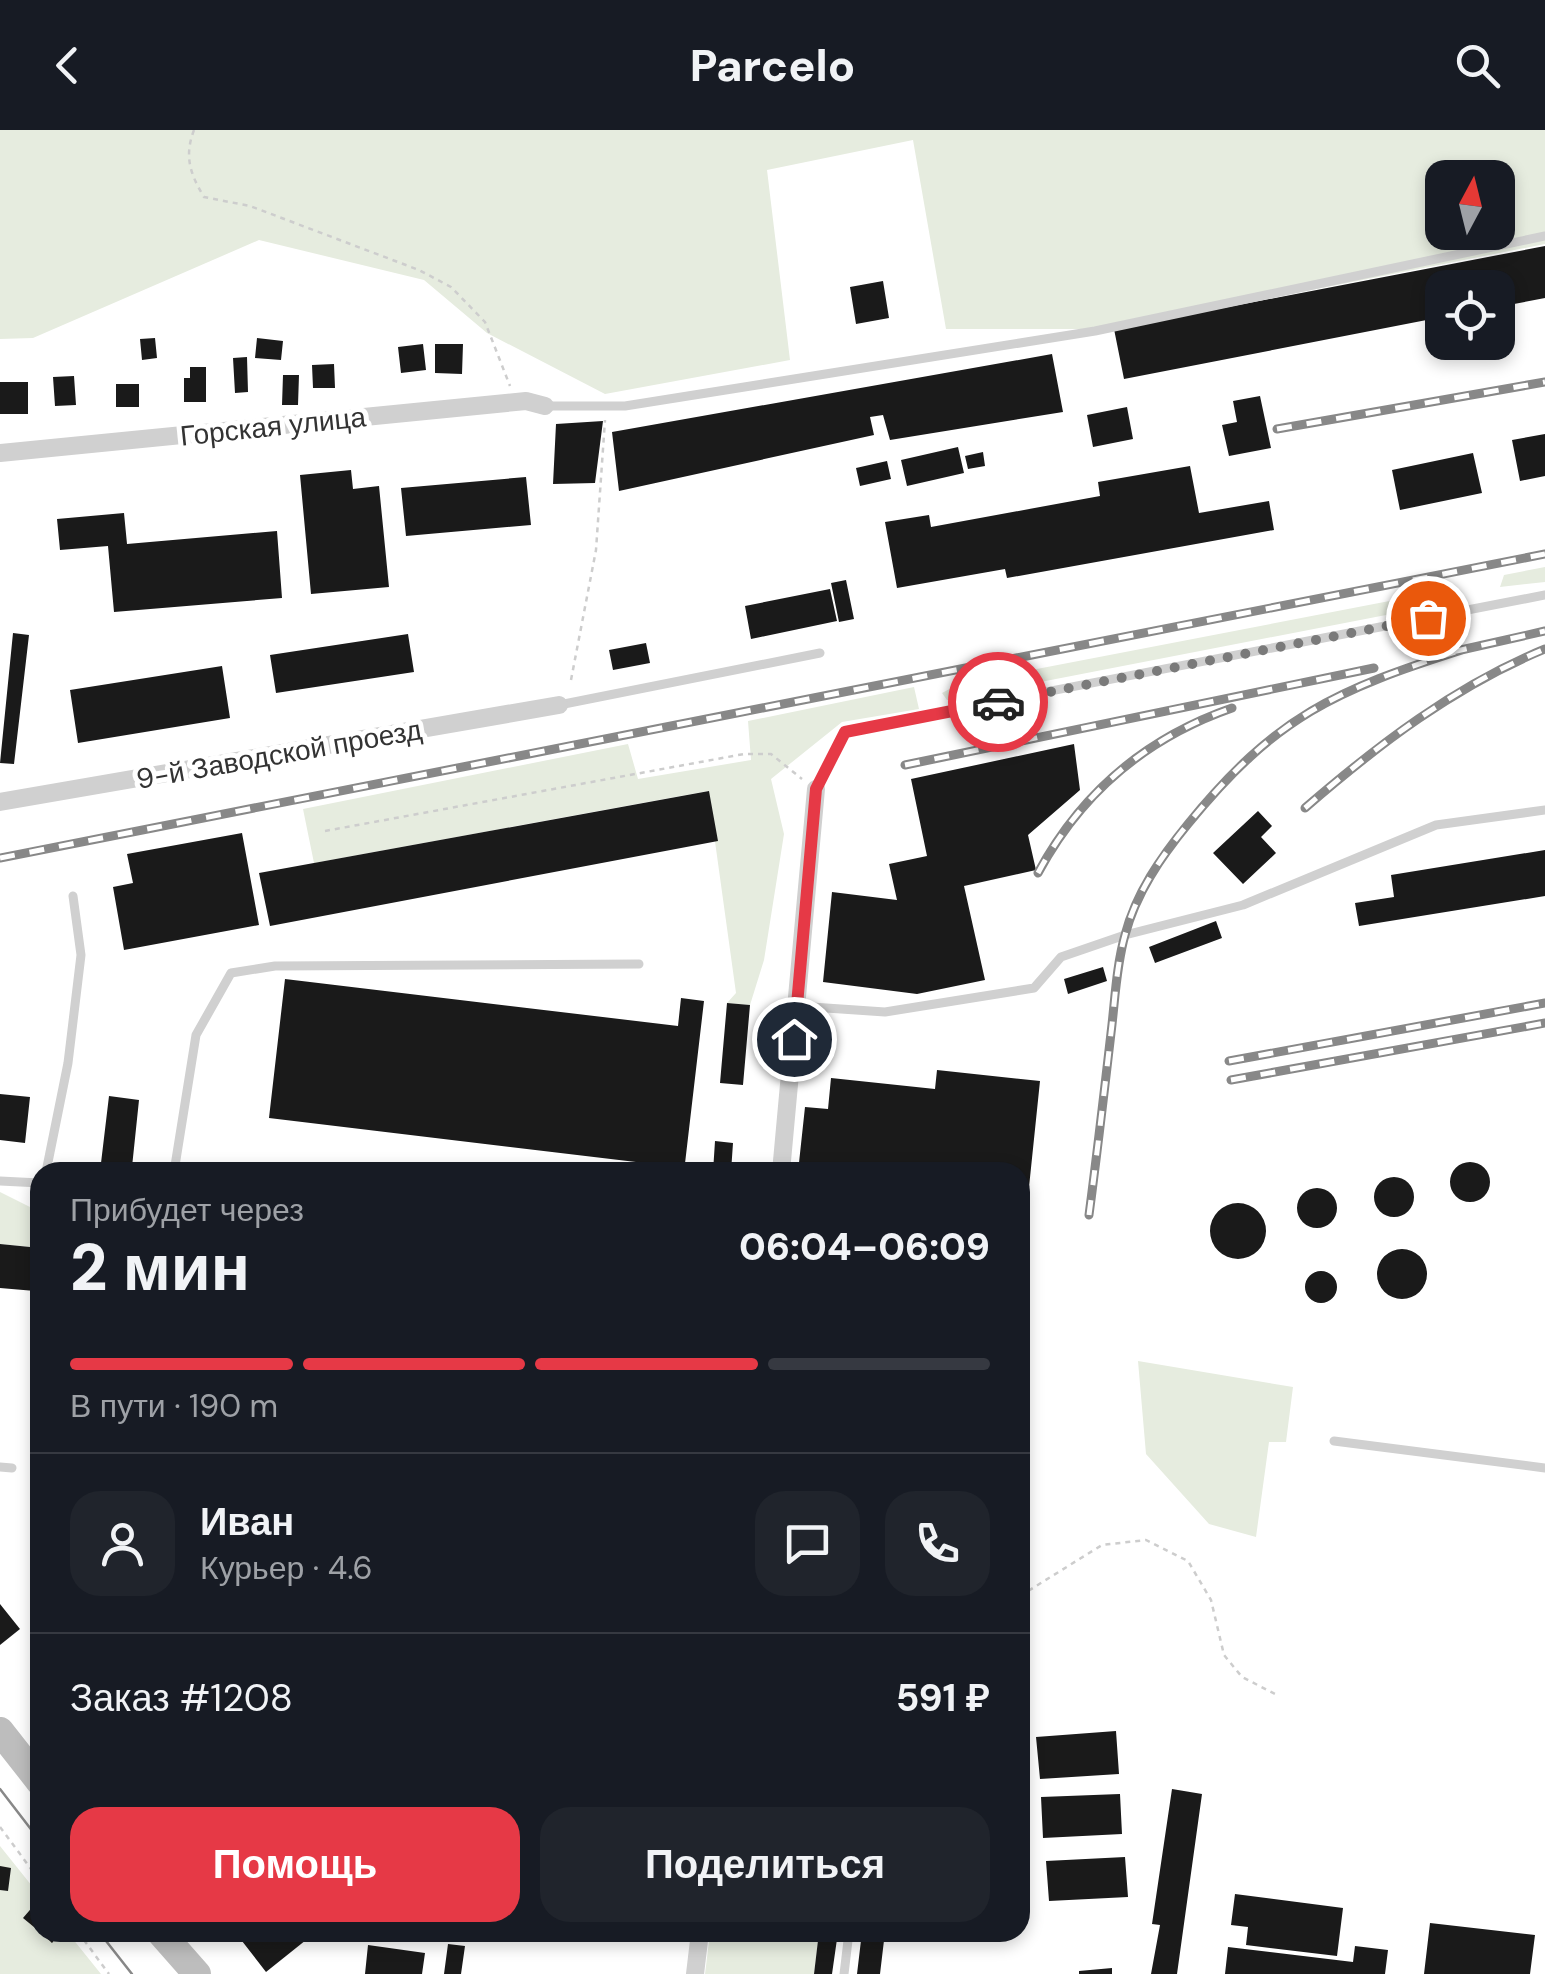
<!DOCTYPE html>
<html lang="ru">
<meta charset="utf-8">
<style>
:root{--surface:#171b24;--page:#20242c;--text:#f1f3f6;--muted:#9ea1a6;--line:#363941;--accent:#e63946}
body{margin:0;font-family:"DM Sans",sans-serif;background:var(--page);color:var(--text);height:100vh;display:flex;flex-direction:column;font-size:38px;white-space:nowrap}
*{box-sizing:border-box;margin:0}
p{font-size:32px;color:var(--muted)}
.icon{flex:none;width:55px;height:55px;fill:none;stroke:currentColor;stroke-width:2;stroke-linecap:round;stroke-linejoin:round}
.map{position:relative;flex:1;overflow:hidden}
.details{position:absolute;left:30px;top:1032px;width:1000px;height:780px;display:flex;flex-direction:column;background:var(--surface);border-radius:30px;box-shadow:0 5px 15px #0003}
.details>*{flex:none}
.needle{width:65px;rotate:7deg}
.tools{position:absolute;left:1425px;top:30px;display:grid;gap:20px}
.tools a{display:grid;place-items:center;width:90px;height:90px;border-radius:20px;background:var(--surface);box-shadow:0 5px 15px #0003;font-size:50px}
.pin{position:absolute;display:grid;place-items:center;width:85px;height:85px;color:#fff;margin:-42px;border:5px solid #fff;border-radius:50%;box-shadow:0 2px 10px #0007}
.courier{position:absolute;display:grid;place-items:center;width:100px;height:100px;margin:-50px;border:8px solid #e63946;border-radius:50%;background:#fff;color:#222;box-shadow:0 2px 12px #0007}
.overview em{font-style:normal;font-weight:800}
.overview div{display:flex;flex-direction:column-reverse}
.overview{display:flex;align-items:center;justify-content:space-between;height:170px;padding:0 40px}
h1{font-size:65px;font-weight:800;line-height:75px}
.bar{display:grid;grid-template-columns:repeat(4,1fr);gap:15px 10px;align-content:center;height:120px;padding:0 40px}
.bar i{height:12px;border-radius:8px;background:var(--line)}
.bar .current{background:var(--accent)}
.bar p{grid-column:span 4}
.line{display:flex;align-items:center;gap:25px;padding:0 40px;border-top:2px solid var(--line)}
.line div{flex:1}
.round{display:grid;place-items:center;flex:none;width:105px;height:105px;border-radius:30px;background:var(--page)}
.cta{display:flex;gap:20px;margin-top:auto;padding:20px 40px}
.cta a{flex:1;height:115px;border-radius:30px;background:var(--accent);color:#fff;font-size:40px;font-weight:800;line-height:115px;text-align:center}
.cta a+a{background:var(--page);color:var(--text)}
header{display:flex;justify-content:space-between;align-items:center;height:130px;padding:0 40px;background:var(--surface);font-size:45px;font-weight:800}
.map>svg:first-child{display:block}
.green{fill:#e6ecdf;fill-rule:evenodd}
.building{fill:#1a1a1a}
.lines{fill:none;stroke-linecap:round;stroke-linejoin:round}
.path{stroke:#cdcdcd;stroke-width:2.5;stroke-dasharray:5 5;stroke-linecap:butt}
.lane{stroke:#d0d0d0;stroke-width:9}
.street{stroke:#d0d0d0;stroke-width:18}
.secondary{stroke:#bdbdbd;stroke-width:28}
.tram{stroke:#888;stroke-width:2.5}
.rail-casing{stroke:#888;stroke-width:9}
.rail{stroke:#fff;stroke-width:5;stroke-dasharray:15;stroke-linecap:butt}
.done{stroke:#7a7a7a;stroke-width:10;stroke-dasharray:0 18}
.route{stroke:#e63946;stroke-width:12}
.labels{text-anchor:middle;stroke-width:10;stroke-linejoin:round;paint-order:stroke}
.street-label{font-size:28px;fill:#333;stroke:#fff}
</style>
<header><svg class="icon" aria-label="back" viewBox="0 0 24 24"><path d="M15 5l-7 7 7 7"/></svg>Parcelo<svg class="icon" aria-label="search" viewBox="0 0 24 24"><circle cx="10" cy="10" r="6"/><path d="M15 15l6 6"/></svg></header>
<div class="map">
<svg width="1545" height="1844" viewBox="0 0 1545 1844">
<rect width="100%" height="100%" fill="#fff"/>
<path class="green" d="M0,0H1545V114L1114,199H946L913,10L767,40L790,230L605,264L487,203L424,150L259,110L33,208L0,209ZM1442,48H1498V102H1442Z
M1545,437V452L1500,457L1504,445Z
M1457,458L1460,467L1453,472L947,570L942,563L959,554Z
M914,557L919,579L842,592L771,649L784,704L764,830L750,875L727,873L736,863L708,661L314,733L303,679L628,614L638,649L751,630L748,591Z
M0,1062L40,1082V1118L0,1114Z
M1138,1231L1293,1257L1286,1312H1269L1256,1407L1209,1394L1146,1324Z
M0,1716L40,1766V1802L68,1803L101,1844H0Z
M710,1803H819L814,1844H705Z"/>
<path class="building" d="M1545,116V168L1498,177V158H1442V187L1124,249L1114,199Z
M883,151L889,188L856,194L850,157Z
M155,208L157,228L142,230L140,209Z
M257,208L283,211L281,230L255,228Z
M423,214L426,240L401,243L398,217Z
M435,214H463L462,244L435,243Z
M1052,224L1063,282L890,310L883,285L870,287L874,305L619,361L612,302Z
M247,227L248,262L235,263L233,228Z
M334,234L335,258H313L312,235Z
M190,237H206V272H184V248H190Z
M283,245H299L298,275H282Z
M74,246L76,275L55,276L53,247Z
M0,252H28V284H0Z
M116,254H139V277H116Z
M1260,266L1271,318L1229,326L1222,295L1237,292L1233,271Z
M1127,277L1133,309L1093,317L1087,285Z
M603,291L595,353L553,354L556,294Z
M1545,304V346L1520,351L1512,310Z
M958,317L964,343L907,356L901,330Z
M983,322L985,336L968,339L965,326Z
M1473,323L1482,363L1400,380L1392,340Z
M887,331L891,349L860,356L856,338Z
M1190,336L1199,383L1269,371L1274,400L1007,448L1005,439L897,458L885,392L929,385L931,397L1100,366L1098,352Z
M351,340L353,359L379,356L389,457L311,464L300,345Z
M526,347L531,395L406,406L401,358Z
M124,383L127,414L277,401L282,468L114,482L108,416L60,420L57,389Z
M846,450L854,489L839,492L831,453Z
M830,459L837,491L751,509L745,476Z
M13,503L29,505L14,634L0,633Z
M408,504L414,542L276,563L270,525Z
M646,513L650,533L613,540L609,520Z
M222,536L230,588L78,613L70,560Z
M1074,614L1080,660L1028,705L1036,740L964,756L985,850L917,864L823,852L832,762L897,770L889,734L927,726L911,649Z
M709,661L718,711L270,796L259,743Z
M1258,681L1272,696L1261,707L1276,723L1243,754L1213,723Z
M242,703L259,795L124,820L113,757L133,753L127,724Z
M1545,720V766L1359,796L1355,773L1394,767L1391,745Z
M1216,791L1222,808L1155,833L1149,817Z
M1103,837L1107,851L1068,864L1064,849Z
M285,849L678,896L681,868L704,871L684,1042H660L661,1035L269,988Z
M727,873L750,875L743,955L720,953Z
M937,940L1040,951L1023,1115L1020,1042H798L805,977L828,979L831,948L935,959Z
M0,964L30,967L25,1013L0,1010Z
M109,966L139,970L132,1037L101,1033Z
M715,1011L733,1013L731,1042H713Z
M1450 1052a20 20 0 1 1 40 0a20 20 0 1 1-40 0Z
M1374 1067a20 20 0 1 1 40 0a20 20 0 1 1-40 0Z
M1297 1078a20 20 0 1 1 40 0a20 20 0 1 1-40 0Z
M1210 1101a28 28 0 1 1 56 0a28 28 0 1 1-56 0Z
M0,1114L40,1118L35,1161L0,1158Z
M1377 1144a25 25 0 1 1 50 0a25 25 0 1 1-50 0Z
M1305 1157a16 16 0 1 1 32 0a16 16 0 1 1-32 0Z
M0,1474L20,1499L0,1515Z
M1116,1601L1119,1644L1040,1649L1036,1607Z
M1172,1659L1202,1664L1177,1844H1151L1160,1795L1152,1794Z
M1120,1664L1122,1704L1043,1708L1041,1667Z
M1125,1727L1128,1767L1049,1771L1046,1731Z
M0,1736L11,1738L8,1761L0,1760Z
M1235,1764L1343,1778L1337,1826L1246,1815L1248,1797L1231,1795Z
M35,1774L40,1778V1802L23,1788Z
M1430,1793L1535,1805L1530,1844H1424Z
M40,1802H61L52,1813Z
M235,1802H316L266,1842Z
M819,1802H838L832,1844H814Z
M862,1802H885L880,1844H857Z
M448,1814L465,1816L461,1844H444Z
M368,1815L425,1823L422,1844H365Z
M1355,1816L1388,1820L1385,1844H1225L1228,1817L1353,1832Z
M1112,1838V1844H1079V1841Z"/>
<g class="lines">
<path class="path" d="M194,0C184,26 190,44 204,67L250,76L419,140L451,157L485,192L510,256
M571,550L596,420L605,290
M325,701L744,624H771L802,649
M1020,1466L1102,1415L1146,1410L1188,1431L1211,1470L1224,1525L1242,1547L1279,1566
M0,1697L40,1751
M78,1802L109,1844"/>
<path class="lane" d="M545,276H625L1095,201L1545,106
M559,575L820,523
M816,659L845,601L1545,465
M797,876L885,882L1034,858L1061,827L1125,805L1243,775L1436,695L1545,680
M46,1042L68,933L81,825L73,766
M174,1042L196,905L231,843L275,836L639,834
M0,1051L40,1053
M1334,1311L1545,1338
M0,1337L12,1338
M844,1844L849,1802"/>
<path class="street" d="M0,323L526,271L545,276
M0,672L559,575
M781,1042L816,659
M695,1844L700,1802"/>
<path class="secondary" d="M0,1601L40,1652
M160,1802L197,1844"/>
<path class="tram" d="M0,1659L40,1711
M99,1802L132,1844"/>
<g class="rail-casing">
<path id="rail" d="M1277,299L1545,252
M1452,522L1545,501
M905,635L1374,538
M1305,678C1379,614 1455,556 1545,519
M0,728L1545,424
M1038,743C1081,663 1146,608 1232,578
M1229,931L1545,873
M1231,950L1545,893
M1089,1085C1097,1024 1104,964 1111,903C1115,871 1116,837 1125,805C1136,763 1161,727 1188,694C1276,586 1335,560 1465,519"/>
</g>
<use href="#rail" class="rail"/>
</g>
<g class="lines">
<path class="done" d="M998,572L1428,488"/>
<path class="route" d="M794,909L816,659L845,602L998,572"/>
</g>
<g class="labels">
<g class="street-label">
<text transform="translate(273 296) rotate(-6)" y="10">Горская улица</text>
<text transform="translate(279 624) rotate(-10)" y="10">9-й Заводской проезд</text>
</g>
</g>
</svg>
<div class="tools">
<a><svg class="needle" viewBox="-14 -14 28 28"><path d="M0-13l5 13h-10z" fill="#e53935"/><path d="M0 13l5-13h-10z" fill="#9ea1a6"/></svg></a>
<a><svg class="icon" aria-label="locate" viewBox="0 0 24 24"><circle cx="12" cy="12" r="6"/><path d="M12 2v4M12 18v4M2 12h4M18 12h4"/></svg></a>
</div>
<div class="pin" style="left:1428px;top:488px;background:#ea580c"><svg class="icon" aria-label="bag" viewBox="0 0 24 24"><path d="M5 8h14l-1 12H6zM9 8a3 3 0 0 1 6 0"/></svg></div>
<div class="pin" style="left:794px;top:909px;background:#1f2937"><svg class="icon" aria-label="home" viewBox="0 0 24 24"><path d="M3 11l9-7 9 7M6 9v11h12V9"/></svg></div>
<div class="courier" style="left:998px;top:572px"><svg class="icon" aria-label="car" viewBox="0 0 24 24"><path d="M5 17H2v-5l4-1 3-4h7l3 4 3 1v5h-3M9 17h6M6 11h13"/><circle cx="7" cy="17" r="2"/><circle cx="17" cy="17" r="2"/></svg></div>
<section class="details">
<div class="overview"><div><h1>2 мин</h1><p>Прибудет через</p></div><em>06:04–06:09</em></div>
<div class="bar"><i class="current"></i><i class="current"></i><i class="current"></i><i></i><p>В пути · 190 m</p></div>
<div class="line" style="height:180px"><a class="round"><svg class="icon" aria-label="person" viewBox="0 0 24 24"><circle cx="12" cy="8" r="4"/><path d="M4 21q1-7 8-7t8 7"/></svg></a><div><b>Иван</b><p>Курьер · 4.6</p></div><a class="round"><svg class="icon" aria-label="chat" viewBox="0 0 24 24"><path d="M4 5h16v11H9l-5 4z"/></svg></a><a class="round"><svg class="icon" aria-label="phone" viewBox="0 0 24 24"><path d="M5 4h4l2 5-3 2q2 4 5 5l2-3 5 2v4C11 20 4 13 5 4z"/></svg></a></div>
<div class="line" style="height:130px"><div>Заказ #1208</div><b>591 ₽</b></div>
<div class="cta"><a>Помощь</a><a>Поделиться</a></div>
</section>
</div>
